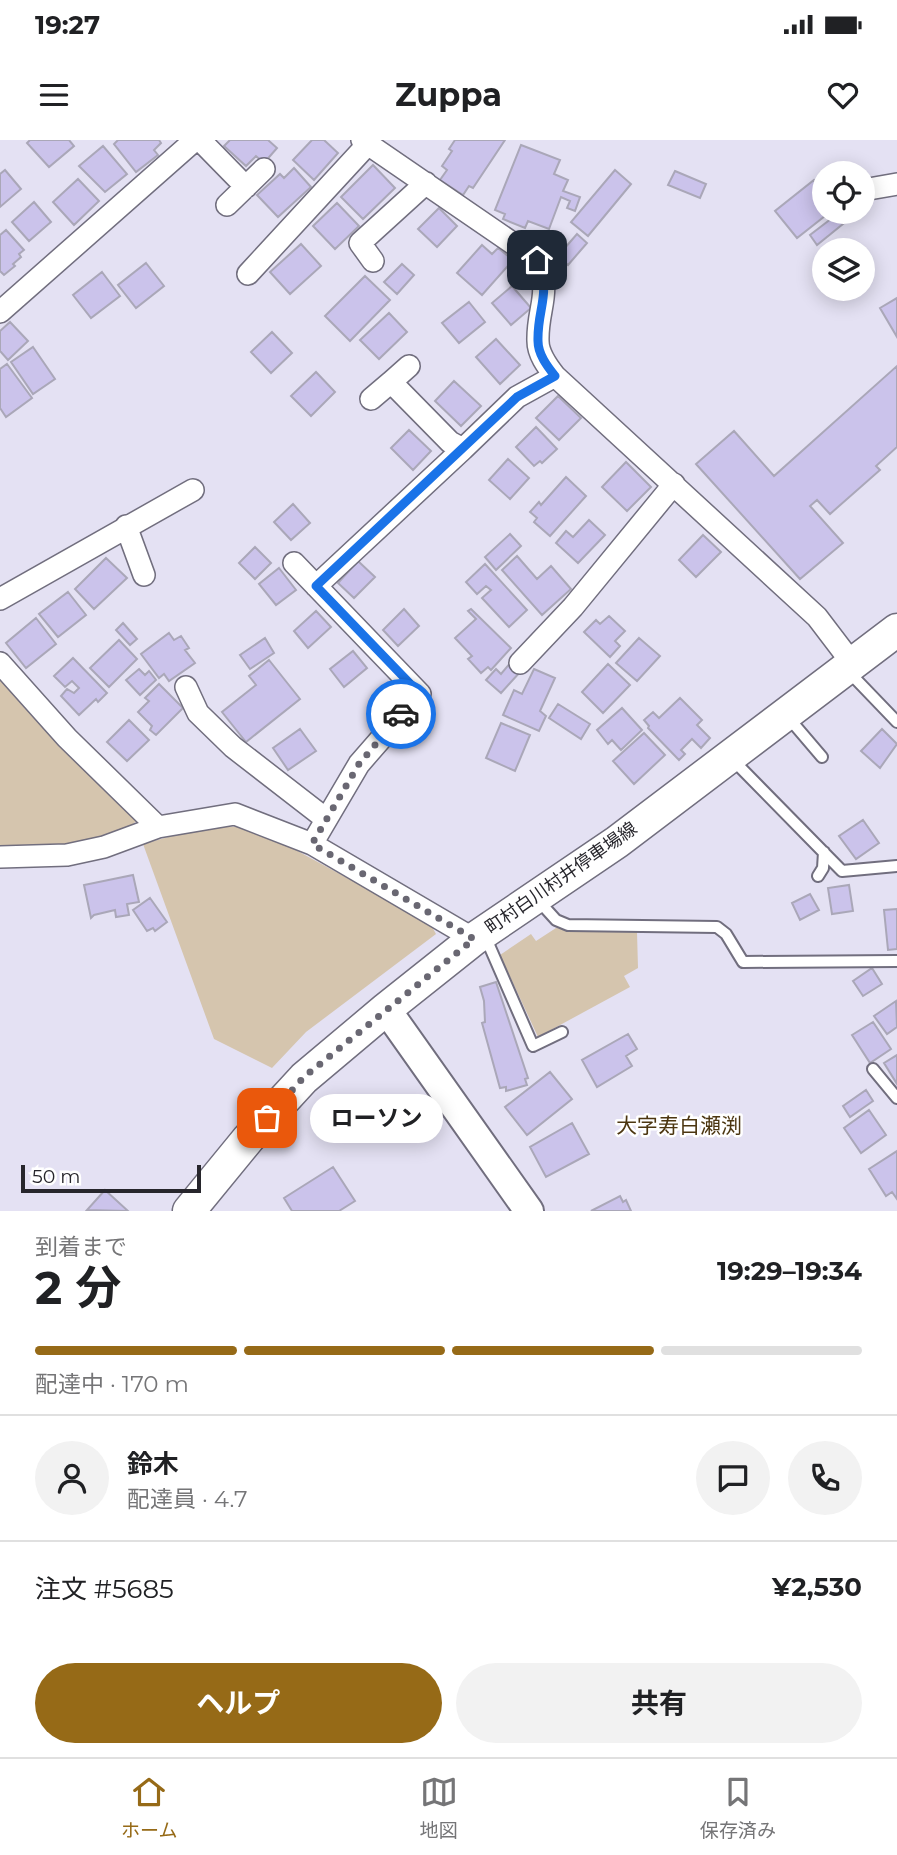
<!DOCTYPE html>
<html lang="ja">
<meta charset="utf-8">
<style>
:root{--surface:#fff;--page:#f2f2f2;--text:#202124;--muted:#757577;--line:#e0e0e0;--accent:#966a17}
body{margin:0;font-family:Montserrat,"Noto Sans JP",sans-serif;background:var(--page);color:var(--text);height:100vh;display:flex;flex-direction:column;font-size:26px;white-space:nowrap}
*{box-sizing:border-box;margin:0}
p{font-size:23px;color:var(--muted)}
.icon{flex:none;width:38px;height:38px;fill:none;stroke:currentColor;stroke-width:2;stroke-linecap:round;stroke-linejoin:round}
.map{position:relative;height:1071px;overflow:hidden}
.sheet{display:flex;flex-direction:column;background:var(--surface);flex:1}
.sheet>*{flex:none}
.buttons{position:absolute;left:812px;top:21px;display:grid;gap:14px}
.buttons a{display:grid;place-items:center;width:63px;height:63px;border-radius:50%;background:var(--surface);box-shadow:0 4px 18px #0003;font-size:35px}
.scale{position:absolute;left:21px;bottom:18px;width:180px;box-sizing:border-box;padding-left:7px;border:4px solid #27262c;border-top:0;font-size:19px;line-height:24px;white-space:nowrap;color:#27262c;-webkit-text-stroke:5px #fff;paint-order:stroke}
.pin{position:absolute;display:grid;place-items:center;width:60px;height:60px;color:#fff;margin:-30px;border-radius:14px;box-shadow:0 4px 10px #0006}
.courier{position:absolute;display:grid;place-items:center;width:70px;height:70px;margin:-35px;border:5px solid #1a73e8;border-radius:50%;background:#fff;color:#222;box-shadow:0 2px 9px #0007}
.bubble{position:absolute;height:49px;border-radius:24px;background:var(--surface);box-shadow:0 4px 18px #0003;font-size:23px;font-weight:700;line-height:49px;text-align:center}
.headline em{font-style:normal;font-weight:700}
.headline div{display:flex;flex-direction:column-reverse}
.headline{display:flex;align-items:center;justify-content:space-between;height:119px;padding:0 35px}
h1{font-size:46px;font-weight:700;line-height:52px}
.bar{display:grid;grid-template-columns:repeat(4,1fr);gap:10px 7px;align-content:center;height:84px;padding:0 35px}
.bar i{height:9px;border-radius:5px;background:var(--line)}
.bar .current{background:var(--accent)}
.bar p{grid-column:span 4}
.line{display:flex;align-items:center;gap:18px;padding:0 35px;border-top:2px solid var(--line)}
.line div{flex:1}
.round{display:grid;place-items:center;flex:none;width:74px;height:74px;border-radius:37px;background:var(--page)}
.cta{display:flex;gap:14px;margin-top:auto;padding:14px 35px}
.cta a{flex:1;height:80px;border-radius:42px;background:var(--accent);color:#fff;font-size:28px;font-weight:700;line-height:80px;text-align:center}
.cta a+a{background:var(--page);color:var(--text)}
.status{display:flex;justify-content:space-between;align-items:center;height:49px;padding:0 35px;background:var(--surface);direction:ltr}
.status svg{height:19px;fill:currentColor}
header{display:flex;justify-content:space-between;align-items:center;height:91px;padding:0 35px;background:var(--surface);font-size:32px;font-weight:700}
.tabs{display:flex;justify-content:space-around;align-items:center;height:98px;border-top:2px solid var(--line);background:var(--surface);font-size:19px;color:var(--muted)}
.tabs a{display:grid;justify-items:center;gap:4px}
.tabs .current{color:var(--accent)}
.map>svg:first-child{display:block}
.green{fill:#d5c5ae}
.building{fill:#cbc3eb;stroke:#aaa7b8;stroke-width:2}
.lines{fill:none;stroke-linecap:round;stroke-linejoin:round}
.service-casing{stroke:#716e7e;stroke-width:14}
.minor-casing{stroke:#716e7e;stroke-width:24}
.tertiary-casing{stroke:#716e7e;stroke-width:32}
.secondary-casing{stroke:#716e7e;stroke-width:35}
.service{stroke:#fff;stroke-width:10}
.minor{stroke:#fff;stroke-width:21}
.tertiary{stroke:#fff;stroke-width:28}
.secondary{stroke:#fff;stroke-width:32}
.done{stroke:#696772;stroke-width:7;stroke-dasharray:0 12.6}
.route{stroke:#1a73e8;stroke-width:9}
.labels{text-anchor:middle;stroke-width:5;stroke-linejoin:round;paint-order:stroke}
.street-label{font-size:18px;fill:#27262c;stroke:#fff}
.quarter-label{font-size:21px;fill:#4c3611;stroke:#fff}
</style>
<div class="status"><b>19:27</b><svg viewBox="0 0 49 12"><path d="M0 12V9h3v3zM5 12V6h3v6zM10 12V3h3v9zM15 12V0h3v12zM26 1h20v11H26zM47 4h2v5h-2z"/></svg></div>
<header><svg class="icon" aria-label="menu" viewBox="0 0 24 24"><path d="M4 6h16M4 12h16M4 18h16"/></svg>Zuppa<svg class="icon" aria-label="heart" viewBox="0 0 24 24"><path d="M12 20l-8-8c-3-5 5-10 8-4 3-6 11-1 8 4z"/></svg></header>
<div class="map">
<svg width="897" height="1071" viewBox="0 0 897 1071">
<rect width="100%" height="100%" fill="#e4e1f3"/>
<path class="green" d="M0,540L68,615L138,680C102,710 44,708 0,710Z
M208,686L249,687L270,696L430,783L436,794L306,892L272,928L214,899L143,704Z
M556,788L637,792L638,828L624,836L630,847L538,897L500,815L531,794L536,801Z"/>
<path class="building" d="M30,0H69L74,6L49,27L27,3Z
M118,0H159L161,3L154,10L158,15L136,32L114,4Z
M230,0H268L277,8L264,23L256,16L246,26L224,6Z
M312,0H324L338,13L314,40L293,20Z
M455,0H505L473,48L469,46L463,55L440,40L447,30L442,26L452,11L449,9Z
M521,5L560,20L554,34L568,40L563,51L580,57L575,71L567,68L570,61L561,57L549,89L528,81L525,88L503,79L505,74L495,70Z
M103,6L127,34L105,52L79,26Z
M373,25L395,48L363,79L341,57Z
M294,28L311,47L278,77L257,55L280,34L284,38Z
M5,30L21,49L0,67V34Z
M615,30L631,44L588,96L571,82Z
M675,31L706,44L700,58L668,45Z
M78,39L99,61L74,85L53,62Z
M814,40L824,52V72H830L797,98L775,71Z
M34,62L51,82L29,101L12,82Z
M337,63L359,86L335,109L313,86Z
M439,68L457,86L437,107L418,89Z
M840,72H852L854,75L817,105L810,95Z
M6,90L24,110L19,114L21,117L13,124L15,126L4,135L0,131V95Z
M577,94L587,103L568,125L553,113L560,105L564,109Z
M301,104L321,126L290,154L270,132Z
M482,105L492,114L498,108L513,120L482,155L457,133Z
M146,123L164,146L136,168L118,145Z
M402,124L414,135L397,154L384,142Z
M102,132L120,156L91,178L73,155Z
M365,136L390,160L350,201L325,176Z
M512,146L531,168L511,185L492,163Z
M897,158V197L880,168Z
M469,162L485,182L459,203L442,183Z
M389,173L407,192L379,219L360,200Z
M10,182L28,201L8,220L0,211V191Z
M272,192L292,213L271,233L251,212Z
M496,199L520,225L500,244L476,217Z
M33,207L55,239L33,254L11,222Z
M7,224L32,258L6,277L0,268V229Z
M897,226V307L876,326L880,330L830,374L817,360L810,366L843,403L800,439L696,324L734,291L774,336Z
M316,232L335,252L311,276L291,256Z
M454,241L481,266L461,286L435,261Z
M558,256L581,278L559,300L536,278Z
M536,287L557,309L542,323L540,321L534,326L516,307Z
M409,290L431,311L413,330L391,308Z
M508,319L529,338L510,359L489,340Z
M626,322L651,347L627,371L602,347Z
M566,337L586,356L550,396L534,382L537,378L530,372L539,362L541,365Z
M293,364L310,383L291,400L274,382Z
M589,380L605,395L578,423L556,403L566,391L573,397Z
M510,394L521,406L496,430L485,417Z
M703,395L721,412L696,437L679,420Z
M255,407L271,423L255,439L239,423Z
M517,416L537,439L551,426L571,449L542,475L502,430Z
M106,418L127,438L94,469L75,449Z
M358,421L375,437L354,458L338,443Z
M485,424L527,470L509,487L482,458L491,450L486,446L477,454L466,442Z
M279,428L296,450L276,465L259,444Z
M68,452L86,475L58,497L39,474Z
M404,469L419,486L398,506L383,490Z
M471,469L511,508L491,530L488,527L481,533L468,519L472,516L455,498L476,479L468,471Z
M316,471L331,487L308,508L294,491Z
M609,476L625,491L615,501L620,506L610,517L584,492L596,480L600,484Z
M36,478L56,504L26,528L6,503Z
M123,483L137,499L130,505L116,490Z
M169,493L174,500L181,496L189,508L185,510L195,523L169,541L164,534L159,538L141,514Z
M265,498L274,513L250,529L240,515Z
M639,498L660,516L637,541L616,523Z
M119,500L137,519L109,547L90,528Z
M353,511L367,528L344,547L330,529Z
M73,518L107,553L98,562L96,559L79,575L61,556L67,549L74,553L79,548L72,541L65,547L54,536Z
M269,520L300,559L246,602L222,572L256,545L249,536Z
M511,522L521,531L501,553L486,540L496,529L501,534Z
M608,524L630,545L603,573L582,552Z
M139,529L145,535L149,531L156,540L140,555L126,540Z
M534,529L555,538L540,571L546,576L539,591L503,575L514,550L522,554Z
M159,544L183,568L156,595L150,590L152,586L138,572L149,561L145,558Z
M680,558L702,580L697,585L710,598L701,608L692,599L681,610L685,614L679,620L648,588L649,586L644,580L653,572L659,578Z
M558,564L590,584L581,599L549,578Z
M622,568L642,590L621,610L612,600L608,604L597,590Z
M129,580L149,600L127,621L107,602Z
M501,583L530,595L515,631L486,618Z
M300,589L316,611L288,630L273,608Z
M882,589L897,604L880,628L861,611Z
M644,593L665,615L634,644L613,621Z
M863,680L879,703L856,719L839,696Z
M133,735L139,762L127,764L129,775L116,777L115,770L94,775L91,778L84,745Z
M849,745L853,771L832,774L828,748Z
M810,754L819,770L800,780L792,763Z
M150,758L167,782L155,791L153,788L147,791L133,770Z
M897,769V809L888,810L884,770Z
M872,828L882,844L863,856L853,841Z
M496,842L528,938L525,939L527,945L506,951V947L500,948L482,883L485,882L484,861L480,847Z
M896,861L897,887L887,894L874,876Z
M873,882L891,909L870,923L852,895Z
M628,894L637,909L626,916L632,926L597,947L582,920Z
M897,915V944L884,923Z
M550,932L572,959L527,995L505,967Z
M866,950L873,961L850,977L843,966Z
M869,970L886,995L861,1013L844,988Z
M572,983L589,1014L546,1037L530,1007Z
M897,1011V1059L892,1052L886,1056L869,1029Z
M333,1027L355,1061L339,1071H292L284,1058Z
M105,1050L128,1071L87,1070Z
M620,1056L623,1062L626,1060L631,1071H591Z"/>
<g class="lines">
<g class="service-casing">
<path id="service" d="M848,531L897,582
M787,576L822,617
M733,620L842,731L897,726
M818,736L823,728L824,712
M537,759L556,780L568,785L717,787L726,794L743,822L897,821
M485,796L533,906L562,892
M873,929L897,958"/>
</g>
<g class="minor-casing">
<path id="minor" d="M200,0L246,47
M362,0L537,120C552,154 537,168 538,201C538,214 547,226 555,236L817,477L852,523
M863,50L897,44
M227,65L264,29
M373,121L360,103L426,43
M248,134L368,4
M0,172L195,0
M409,226L391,242L450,302L463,309L517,257L555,236
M371,259L391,242
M126,386L144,435
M294,423L420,554L359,624L312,704
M316,446L463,309
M0,459L193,350
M0,523L67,598L158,687
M520,523L573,467L674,344
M186,547L198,573L233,607L326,679
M0,717L67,715L104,707L158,687L235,674L312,704L474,799"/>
</g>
<g class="tertiary-casing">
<path id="tertiary" d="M386,869L529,1071"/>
</g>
<g class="secondary-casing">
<path id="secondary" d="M189,1071L248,999L304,938L386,869L474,799L617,702L897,490"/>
</g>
<use href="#service" class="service"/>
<use href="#minor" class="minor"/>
<use href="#tertiary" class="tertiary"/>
<use href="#secondary" class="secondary"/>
</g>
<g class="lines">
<path class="done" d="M267,978L304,937L474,799L312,704L359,624L401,574"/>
<path class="route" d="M401,574L420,554L316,446L517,257L555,236C547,226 538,214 538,201C537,168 552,154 537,120"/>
</g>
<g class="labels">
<g class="street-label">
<text transform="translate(561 738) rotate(-35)" y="6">町村白川村井停車場線</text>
</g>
<g class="quarter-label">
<text x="679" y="993">大字寿白瀬渕</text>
</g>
</g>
</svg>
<div class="buttons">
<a><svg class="icon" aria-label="locate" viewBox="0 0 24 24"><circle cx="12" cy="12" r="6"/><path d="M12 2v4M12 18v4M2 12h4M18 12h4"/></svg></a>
<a><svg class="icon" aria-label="layers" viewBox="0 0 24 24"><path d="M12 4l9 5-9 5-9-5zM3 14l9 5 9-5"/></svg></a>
</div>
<div class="scale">50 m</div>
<div class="pin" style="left:267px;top:978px;background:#ea580c"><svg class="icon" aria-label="bag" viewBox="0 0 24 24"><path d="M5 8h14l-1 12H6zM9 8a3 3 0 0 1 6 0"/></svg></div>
<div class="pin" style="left:537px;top:120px;background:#1f2937"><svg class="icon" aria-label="home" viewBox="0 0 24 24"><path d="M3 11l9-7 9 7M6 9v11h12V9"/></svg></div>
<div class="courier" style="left:401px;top:574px"><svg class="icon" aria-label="car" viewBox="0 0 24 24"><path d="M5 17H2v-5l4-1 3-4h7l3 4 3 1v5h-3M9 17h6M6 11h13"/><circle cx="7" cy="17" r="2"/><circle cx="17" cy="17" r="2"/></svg></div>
<div class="bubble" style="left:310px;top:954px;width:133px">ローソン</div>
</div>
<section class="sheet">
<div class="headline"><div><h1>2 分</h1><p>到着まで</p></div><em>19:29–19:34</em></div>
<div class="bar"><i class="current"></i><i class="current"></i><i class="current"></i><i></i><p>配達中 · 170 m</p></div>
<div class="line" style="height:126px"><a class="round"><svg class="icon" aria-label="person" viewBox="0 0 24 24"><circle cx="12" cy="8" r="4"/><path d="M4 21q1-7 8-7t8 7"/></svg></a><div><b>鈴木</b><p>配達員 · 4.7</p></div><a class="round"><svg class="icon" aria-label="chat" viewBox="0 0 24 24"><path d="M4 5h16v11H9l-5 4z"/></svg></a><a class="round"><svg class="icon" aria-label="phone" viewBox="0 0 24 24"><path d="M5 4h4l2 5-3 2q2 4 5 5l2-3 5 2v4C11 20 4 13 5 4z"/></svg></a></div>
<div class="line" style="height:91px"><div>注文 #5685</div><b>¥2,530</b></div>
<div class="cta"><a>ヘルプ</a><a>共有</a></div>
</section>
<nav class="tabs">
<a class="current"><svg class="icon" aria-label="home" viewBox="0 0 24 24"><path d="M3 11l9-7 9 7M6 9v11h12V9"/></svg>ホーム</a>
<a><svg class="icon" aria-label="map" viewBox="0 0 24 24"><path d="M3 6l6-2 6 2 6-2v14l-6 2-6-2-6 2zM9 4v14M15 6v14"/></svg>地図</a>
<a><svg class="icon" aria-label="saved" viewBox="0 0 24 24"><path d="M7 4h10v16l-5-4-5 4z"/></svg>保存済み</a>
</nav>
